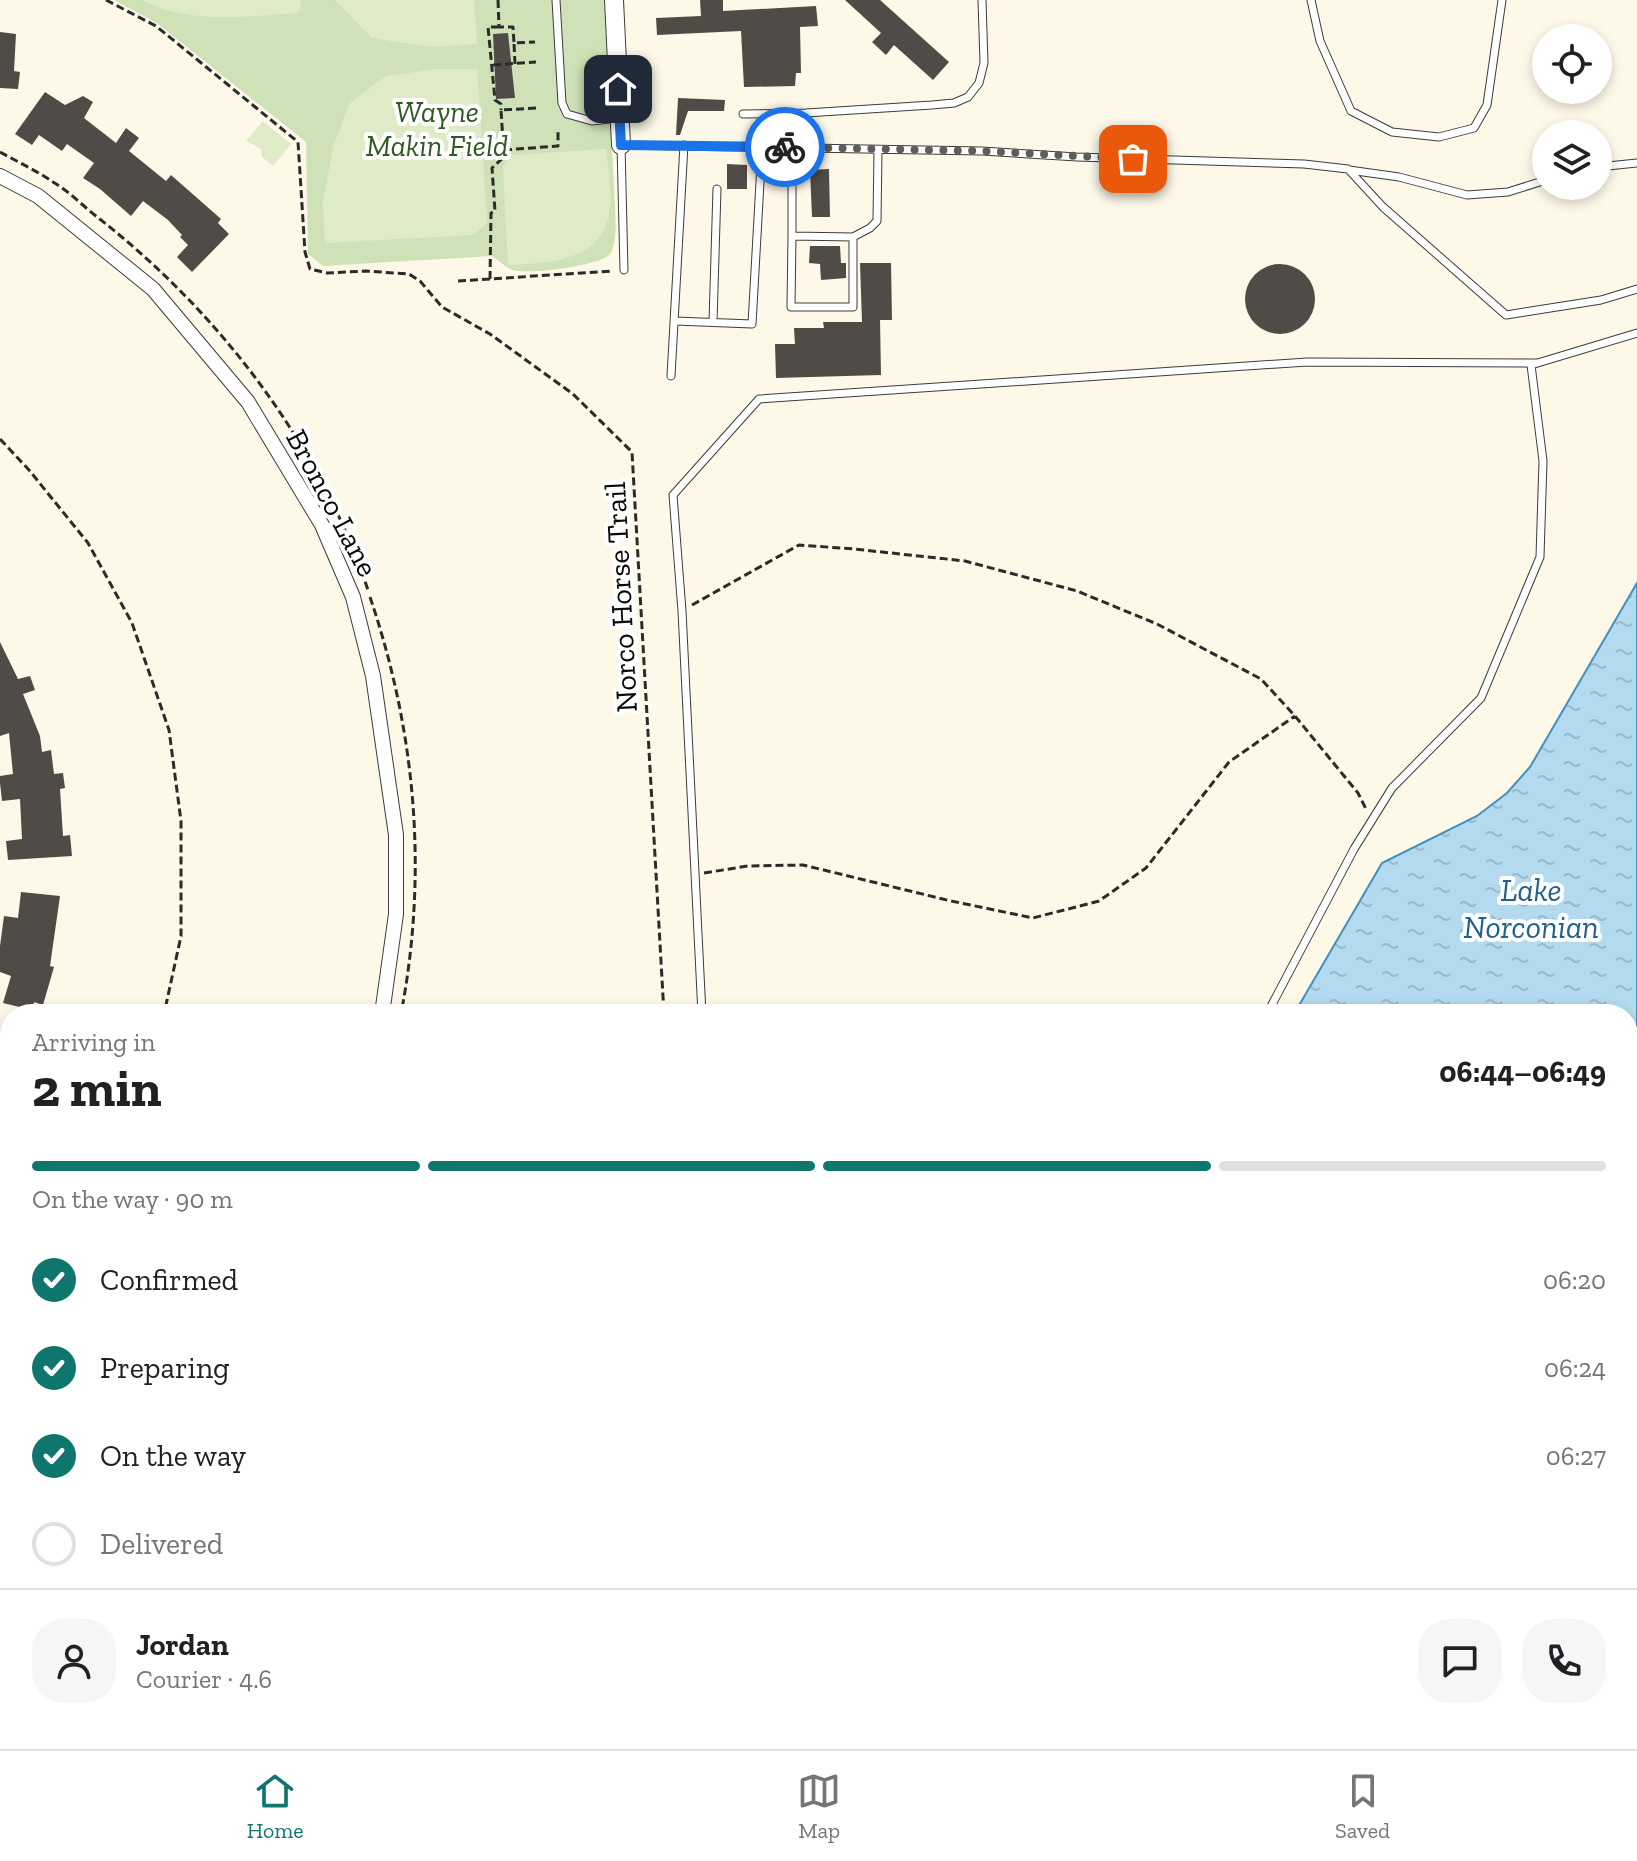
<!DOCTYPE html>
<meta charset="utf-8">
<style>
:root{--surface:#fff;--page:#f6f6f6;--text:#202124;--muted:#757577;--line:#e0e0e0;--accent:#0f766e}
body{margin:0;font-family:"Zilla Slab",serif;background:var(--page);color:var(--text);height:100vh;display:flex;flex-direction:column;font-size:30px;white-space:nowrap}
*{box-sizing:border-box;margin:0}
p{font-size:26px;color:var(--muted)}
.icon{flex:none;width:44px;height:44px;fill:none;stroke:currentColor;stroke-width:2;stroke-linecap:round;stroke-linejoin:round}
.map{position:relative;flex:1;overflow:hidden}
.drawer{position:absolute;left:0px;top:1004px;width:1638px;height:746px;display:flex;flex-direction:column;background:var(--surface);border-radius:32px 32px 0 0;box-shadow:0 4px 12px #0003}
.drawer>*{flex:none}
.tools{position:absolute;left:1532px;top:24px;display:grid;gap:16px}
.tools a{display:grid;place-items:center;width:80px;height:80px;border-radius:50%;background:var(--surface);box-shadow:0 4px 12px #0003;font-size:40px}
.pin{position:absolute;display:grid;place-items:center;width:68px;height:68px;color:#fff;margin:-34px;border-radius:16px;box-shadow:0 4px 12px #0006}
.courier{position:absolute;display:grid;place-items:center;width:80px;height:80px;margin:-40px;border:6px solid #1a73e8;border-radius:50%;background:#fff;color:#222;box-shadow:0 2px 10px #0007}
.head em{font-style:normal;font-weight:700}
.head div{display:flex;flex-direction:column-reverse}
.head{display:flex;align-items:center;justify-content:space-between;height:136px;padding:0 32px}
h1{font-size:52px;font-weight:700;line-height:60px}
.bar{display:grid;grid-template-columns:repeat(4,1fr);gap:12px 8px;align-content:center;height:96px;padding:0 32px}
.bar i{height:10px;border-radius:6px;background:var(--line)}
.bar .active{background:var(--accent)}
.bar p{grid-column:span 4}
.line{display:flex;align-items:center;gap:20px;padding:0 32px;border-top:2px solid var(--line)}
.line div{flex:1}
.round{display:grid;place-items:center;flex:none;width:84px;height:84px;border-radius:32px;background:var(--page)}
ol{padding:0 32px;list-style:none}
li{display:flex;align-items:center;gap:24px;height:88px}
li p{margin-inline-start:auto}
li .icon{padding:8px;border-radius:50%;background:var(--accent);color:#fff;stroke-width:4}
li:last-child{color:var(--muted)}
li i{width:44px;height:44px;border:4px solid var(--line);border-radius:50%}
.dock{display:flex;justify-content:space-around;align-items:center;height:112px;border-top:2px solid var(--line);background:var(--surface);font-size:22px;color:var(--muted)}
.dock a{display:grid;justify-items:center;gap:4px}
.dock .active{color:var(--accent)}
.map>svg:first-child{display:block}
.grass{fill:#cfe2b7}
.pitch{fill:#dfebc7}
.water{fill:url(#water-ripples);stroke:#4290bd;stroke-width:2}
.building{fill:#514b47}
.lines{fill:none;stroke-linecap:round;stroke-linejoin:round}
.service-casing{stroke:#3c3c3c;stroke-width:9}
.minor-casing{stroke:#3c3c3c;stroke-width:16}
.tertiary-casing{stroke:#3c3c3c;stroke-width:20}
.path{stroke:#2b2b2b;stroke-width:3;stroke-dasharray:8 4;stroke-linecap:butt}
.service{stroke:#fff;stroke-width:7}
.minor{stroke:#fff;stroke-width:14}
.tertiary{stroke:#fff;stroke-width:18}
.done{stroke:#5e5d57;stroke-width:8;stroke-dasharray:0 14.4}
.route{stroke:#1a73e8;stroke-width:10}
.labels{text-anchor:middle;stroke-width:8;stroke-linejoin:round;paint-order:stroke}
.park-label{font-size:30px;font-style:italic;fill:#2f5922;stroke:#fff}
.street-label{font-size:30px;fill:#090909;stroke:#fff}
.water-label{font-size:32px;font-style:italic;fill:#22618c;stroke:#fff}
</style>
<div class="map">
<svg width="1637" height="1749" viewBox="0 0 1637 1749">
<defs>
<pattern id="water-ripples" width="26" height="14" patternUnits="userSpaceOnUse" patternTransform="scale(2)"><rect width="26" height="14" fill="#b3daee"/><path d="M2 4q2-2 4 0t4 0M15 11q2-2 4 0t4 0" fill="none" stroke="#99bacb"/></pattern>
</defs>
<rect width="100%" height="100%" fill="#fdf8e8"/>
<path class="grass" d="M114,0H604L615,205C615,219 618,242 610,254C601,266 526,275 513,270C506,268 498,260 492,256L323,266L308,254L306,142L158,24Z"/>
<path class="pitch" d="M142,0H301L299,13C250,16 187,25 142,0Z
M335,0H474L477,44L431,47L372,38Z
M438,69H477L487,223L473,235L325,243L323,202L333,147L350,103L386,76Z
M263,121L291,144L273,166L262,157L261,149L246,141Z
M606,149C608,171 614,197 608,218C597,263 545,263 508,265L503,166L513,155Z"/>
<path class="water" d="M1637,583V1504L1628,1488V1014H1294L1382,863L1477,816L1507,793L1530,767Z"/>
<path class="building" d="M700,0H723V11L816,6L818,26L800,27L801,73H796L795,86L744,87L741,31L657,35L656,18L701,16Z
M845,0H880L949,62L933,80L894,45L886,55L872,42L881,33Z
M0,32L16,34L14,71L20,72L18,89L0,88Z
M508,33L515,98L496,99L493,34Z
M45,92L65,105L83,96L93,102L84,118L116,143L126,128L139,138L129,151L166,181L171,175L221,219L218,223L229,234L192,272L177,257L188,245L180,237L182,235L168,220L143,201L131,216L100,189L83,178L94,163L67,144L62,151L39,135L32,145L15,134Z
M678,98L725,100L724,111H688L680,135H676Z
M727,164L747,165V189H727Z
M829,169L830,217H812L810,170Z
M810,246H840L841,263H846V278L821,280L820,264L809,263Z
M860,263H891L892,320H880L881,375L776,378L775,344H795L794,328H824L823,322H862Z
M1245 299a35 35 0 1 1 70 0a35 35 0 1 1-70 0Z
M0,642L18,679L30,676L35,690L23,694L40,736L42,752L51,750L54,774L63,773L65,788L60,789L63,836L70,835L72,856L8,860L6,841L22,839L20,799L2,801L0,783V776L13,774L9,733L0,736Z
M21,892L60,896L50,966L54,967L43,1005L34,1002L32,1010L3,1003L11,976L0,972V946L4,916L18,918Z"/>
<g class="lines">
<g class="service-casing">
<path id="service" d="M556,0L562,103L567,114L592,121L617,118
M1311,0L1320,41L1351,111L1392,132L1439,137L1474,128L1487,105L1502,0
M743,114L806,113L932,105L954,103L968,97L979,83L984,63L982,0
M792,147V236
M1598,167L1637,163
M1349,170L1399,177L1467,195L1508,192L1546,180
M853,237L792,236L791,307H853V237L870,228L877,221L878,150
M624,270L621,145L982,151L1077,157L1304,164L1348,169L1383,207L1506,315L1601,300L1637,289
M675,321L752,324L762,147
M713,322L717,189
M671,376L684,145
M702,1014L682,611L673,495L759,399L1307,362L1537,363
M1267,1014L1354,849L1392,788L1481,698L1540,557L1543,461L1531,365L1637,333
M741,1740L742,1749
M928,1740L929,1749
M1520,1740L1522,1749"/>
</g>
<g class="minor-casing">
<path id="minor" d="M0,176L38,196L153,289L248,402L322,525L353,597L373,676L396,835V914L382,1014
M0,1430H10
M1628,1660H1637
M456,1740L461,1749
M1142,1749L1148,1740
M1251,1749L1264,1740"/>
</g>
<g class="tertiary-casing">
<path id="tertiary" d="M614,0L621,145"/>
</g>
<path class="path" d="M106,0L156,26L298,142L305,252L310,269L327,273L366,271L409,274L420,281L442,307L490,334L573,394L632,452L664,1014
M498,0L499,27H513L514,43
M499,27H488L495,100L501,104V110
M515,64L514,43L535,42
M493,65L536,62
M504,150L558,146V129
M0,152C18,162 37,171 53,182C70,192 85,208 101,220C221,315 319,443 368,590
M490,279L491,213L495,211L492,168L504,157L501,110L538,108
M458,281L613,271
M0,439L29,470L88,543L132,623L169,730L181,821V936L164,1014
M370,597C416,733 428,873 401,1014
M692,605L799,545L854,549L965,561L1077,591L1157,624L1261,679L1295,716L1358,793L1366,809
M704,873L748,866L803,865L951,901L1033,918L1099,901L1146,868L1229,762L1295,716
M0,1412H10
M0,1613L10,1612
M179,1740L183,1749
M480,1740L485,1749
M704,1740V1749"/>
<use href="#service" class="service"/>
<use href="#minor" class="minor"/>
<use href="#tertiary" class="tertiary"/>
</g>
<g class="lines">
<path class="done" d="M785,147L982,151L1133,159"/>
<path class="route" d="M618,89L621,145L785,147"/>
</g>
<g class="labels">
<g class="park-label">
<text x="437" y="122">Wayne<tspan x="437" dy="34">Makin Field</tspan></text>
</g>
<g class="street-label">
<text transform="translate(332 503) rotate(62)" y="10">Bronco Lane</text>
<text transform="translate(621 597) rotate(-93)" y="10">Norco Horse Trail</text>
</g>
<g class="water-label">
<text x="1531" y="901">Lake<tspan x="1531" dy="37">Norconian</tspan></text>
</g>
</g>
</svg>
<div class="tools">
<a><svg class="icon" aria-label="locate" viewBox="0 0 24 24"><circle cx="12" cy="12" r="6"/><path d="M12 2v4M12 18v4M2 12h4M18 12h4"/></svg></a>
<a><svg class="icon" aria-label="layers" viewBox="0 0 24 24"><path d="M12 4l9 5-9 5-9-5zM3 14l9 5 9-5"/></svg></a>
</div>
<div class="pin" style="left:1133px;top:159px;background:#ea580c"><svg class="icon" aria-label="bag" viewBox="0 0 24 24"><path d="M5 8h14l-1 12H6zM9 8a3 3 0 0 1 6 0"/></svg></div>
<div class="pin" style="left:618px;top:89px;background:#1f2937"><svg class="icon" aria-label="home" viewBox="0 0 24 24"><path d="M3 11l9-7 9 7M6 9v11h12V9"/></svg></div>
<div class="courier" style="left:785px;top:147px"><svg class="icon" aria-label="bike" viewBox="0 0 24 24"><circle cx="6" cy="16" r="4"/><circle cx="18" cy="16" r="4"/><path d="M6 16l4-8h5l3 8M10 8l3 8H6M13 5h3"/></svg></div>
<section class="drawer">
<div class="head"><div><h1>2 min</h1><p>Arriving in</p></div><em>06:44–06:49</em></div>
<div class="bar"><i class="active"></i><i class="active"></i><i class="active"></i><i></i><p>On the way · 90 m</p></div>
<ol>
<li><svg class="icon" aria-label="check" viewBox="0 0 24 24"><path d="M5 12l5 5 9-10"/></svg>Confirmed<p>06:20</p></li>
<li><svg class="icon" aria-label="check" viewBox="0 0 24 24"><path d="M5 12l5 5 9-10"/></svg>Preparing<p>06:24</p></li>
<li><svg class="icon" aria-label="check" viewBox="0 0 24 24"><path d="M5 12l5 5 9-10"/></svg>On the way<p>06:27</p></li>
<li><i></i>Delivered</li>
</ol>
<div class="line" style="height:144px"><a class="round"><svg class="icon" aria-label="person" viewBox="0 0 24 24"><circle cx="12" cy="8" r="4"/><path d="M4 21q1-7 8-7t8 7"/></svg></a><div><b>Jordan</b><p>Courier · 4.6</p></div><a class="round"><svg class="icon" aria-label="chat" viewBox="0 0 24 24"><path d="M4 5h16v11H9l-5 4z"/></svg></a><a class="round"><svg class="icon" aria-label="phone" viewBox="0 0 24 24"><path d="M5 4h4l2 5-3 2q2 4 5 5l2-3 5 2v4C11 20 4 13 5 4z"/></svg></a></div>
</section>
</div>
<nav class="dock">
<a class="active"><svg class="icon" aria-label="home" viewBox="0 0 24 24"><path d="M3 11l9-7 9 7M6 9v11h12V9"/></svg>Home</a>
<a><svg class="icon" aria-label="map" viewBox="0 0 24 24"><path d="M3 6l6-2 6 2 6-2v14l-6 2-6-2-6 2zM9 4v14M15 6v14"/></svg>Map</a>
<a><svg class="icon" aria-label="saved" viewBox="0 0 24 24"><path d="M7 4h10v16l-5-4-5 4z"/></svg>Saved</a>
</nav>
